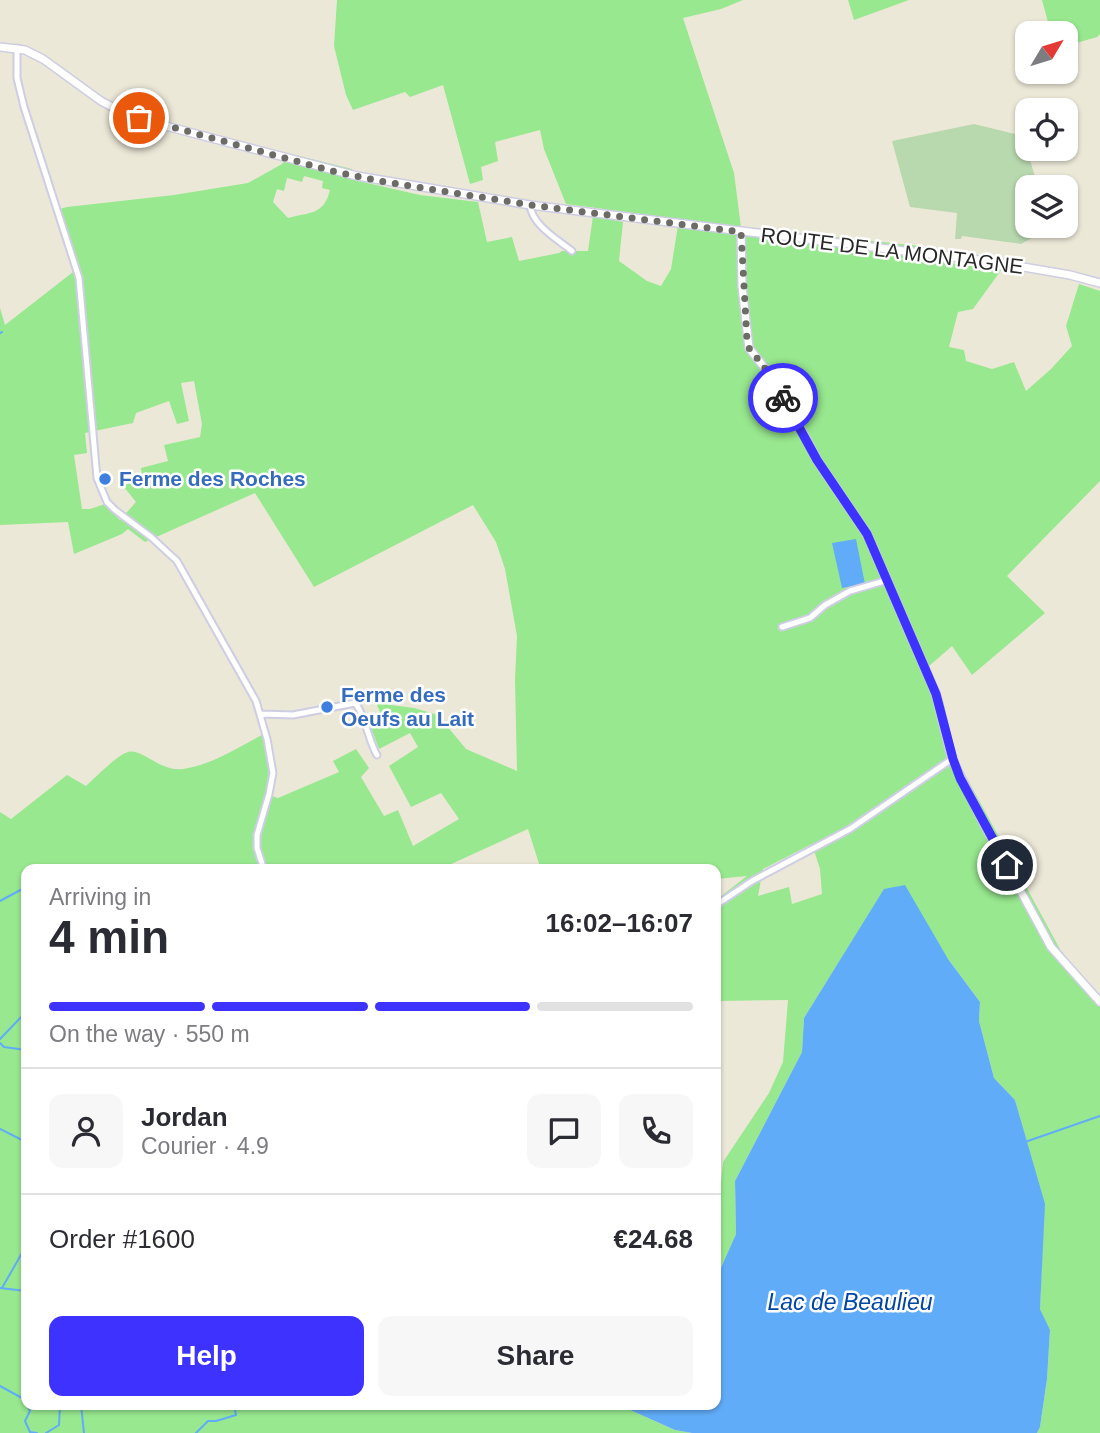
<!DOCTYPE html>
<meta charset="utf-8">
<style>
:root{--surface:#fff;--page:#f7f7f7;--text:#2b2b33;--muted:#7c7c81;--line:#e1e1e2;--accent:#3d32ff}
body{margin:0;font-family:Helvetica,sans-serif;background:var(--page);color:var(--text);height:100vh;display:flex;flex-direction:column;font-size:26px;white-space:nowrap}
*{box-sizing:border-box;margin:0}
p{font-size:23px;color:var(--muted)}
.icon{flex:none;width:38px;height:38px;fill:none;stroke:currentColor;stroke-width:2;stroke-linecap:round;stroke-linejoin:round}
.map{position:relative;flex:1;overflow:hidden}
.details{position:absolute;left:21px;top:864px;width:700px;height:546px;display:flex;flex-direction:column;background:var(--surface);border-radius:14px;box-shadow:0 2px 5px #0004}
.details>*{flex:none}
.needle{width:46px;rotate:52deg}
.fabs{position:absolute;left:1015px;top:21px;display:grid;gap:14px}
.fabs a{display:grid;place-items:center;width:63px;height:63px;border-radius:14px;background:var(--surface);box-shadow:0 2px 5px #0004;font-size:35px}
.pin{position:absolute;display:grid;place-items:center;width:60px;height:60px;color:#fff;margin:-30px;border:4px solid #fff;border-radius:50%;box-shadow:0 2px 7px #0007}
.courier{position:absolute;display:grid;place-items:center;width:70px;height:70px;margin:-35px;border:5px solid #3d32ff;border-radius:50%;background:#fff;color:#222;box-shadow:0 2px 9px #0007}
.summary em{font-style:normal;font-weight:700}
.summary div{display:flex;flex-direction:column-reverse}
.summary{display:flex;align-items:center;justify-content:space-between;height:119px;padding:0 28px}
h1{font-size:46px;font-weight:700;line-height:52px}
.bar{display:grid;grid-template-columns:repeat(4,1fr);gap:10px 7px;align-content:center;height:84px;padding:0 28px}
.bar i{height:9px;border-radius:5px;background:var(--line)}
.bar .current{background:var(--accent)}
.bar p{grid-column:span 4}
.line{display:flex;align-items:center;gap:18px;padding:0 28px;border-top:2px solid var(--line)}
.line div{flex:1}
.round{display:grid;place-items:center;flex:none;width:74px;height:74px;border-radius:14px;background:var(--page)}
.action{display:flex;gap:14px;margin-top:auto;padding:14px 28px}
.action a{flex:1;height:80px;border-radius:14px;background:var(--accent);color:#fff;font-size:28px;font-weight:700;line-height:80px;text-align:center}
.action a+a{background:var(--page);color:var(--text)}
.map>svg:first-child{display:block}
.green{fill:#98e88f;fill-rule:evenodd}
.cemetery{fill:#b8d8ae}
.water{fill:#61acf9}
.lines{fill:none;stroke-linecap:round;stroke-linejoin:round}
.stream{stroke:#61acf9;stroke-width:2}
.minor-casing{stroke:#cecde3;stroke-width:9}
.tertiary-casing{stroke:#cecde3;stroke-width:10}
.minor{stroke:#fff;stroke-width:5}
.tertiary{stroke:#fff;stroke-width:7}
.done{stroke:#6d6b66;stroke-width:7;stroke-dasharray:0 12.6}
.route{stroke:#3d32ff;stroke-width:9}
.shop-dot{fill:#3f7fe0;stroke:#fff;stroke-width:2.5}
.labels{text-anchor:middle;stroke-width:5;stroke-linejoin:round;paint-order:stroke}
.street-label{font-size:21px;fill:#282828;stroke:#fff}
.shop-label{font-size:21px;font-weight:bold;fill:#366cbe;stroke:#fff;text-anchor:start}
.water-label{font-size:23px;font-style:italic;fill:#0245a3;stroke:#fff}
</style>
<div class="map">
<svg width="1100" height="1433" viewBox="0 0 1100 1433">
<rect width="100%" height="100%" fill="#ece8d8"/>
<path class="green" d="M337,0H743L721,9L683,18L734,173L741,227L920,246L923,260L1002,269L973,309L958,312L949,347L964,350L966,361L992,369L1014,362L1026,391L1051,369L1072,346L1066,326L1079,284L1100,291V481L1007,576L1045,613L972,675L952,646L928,667L943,700L956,758L1061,951L1100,998V1433H1037L1040,1427L1047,1379L1050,1331L1040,1309L1044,1204L1015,1100L994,1078L979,1021L980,1002L948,959L884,890L804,1018L802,1052L735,1181L736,1234L716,1279V1235L723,1162L769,1093L783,1062L788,1000L716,1001V900L747,876L716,879V870H541L528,829L438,870H26V1405H619L675,1430L692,1433H0V812L11,819L67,775L86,786C95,778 117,755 128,752C142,748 160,772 183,769C211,765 237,748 262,735L269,771L266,794L278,798L339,772L333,761L356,749L369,768L361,777L384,816L398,810L413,846L459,819L441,793L411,807L389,766L418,747L410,733L379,749L367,717L380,712L376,703L414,708L438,715L466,749L517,771L515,680L517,636L505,569L496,542L473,505L314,587L255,493L145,542L128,529L122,534L74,554L68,522L0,525V308L5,325L73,272L53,211L67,207L174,195L248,183L282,164L291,154L352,169L350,179L420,195L478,202L487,242L512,237L519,261L559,253L562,251H588L593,216L623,222L619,261L647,281L661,286L671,269L679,219L566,204L544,149L540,130L495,142L498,161L481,167L483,180L470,184L443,85L410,97L405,92L353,110L346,95L334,46ZM304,176L323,181L322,188L330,190C324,215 310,212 288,218L273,202L277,189L284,191L287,178L302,182ZM194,381L202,424L200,437L164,445L168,461L141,468L142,475L133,478L124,487L136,502L120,520L105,504L90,509H82L74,455L87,453L85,433L133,423L136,413L169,401L177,424L189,421L181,383ZM812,844L820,869L822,894L792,904L789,887L758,896L763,869Z
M848,0H909L854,20Z
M1042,0H1100V34L1097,37L1066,46V33H1051Z"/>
<path class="cemetery" d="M974,124L1023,136L1038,187H1027V226H1044V231L1021,244L962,236L961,239H955L957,213L910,207L892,141Z"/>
<path class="water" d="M856,539L865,584L842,588L832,543Z
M905,885L948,959L980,1002L979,1021L994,1078L1015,1100L1045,1204L1040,1309L1050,1330L1047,1379L1040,1427L1037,1433H692L675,1430L619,1405H716V1279L736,1234L735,1181L802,1052L804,1018L884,889Z"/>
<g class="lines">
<path class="stream" d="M0,333L2,332
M0,901L26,887
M0,1039L26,1012
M0,1043L4,1047L26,1050
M0,1129L26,1142
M1025,1142L1100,1116
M0,1288L26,1291
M2,1288L26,1246
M0,1386L22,1398L26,1404
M27,1405L30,1411L25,1421L30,1432L37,1433
M81,1405L84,1433
M46,1433L59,1425L60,1405
M196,1433L208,1421H216L236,1415L234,1405"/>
<g class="minor-casing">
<path id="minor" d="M17,48V78L24,107L79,278L97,478L107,502L115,510L151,537L177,561L256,701L267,739L273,773L269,794L257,835V848L264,870
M530,205C532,225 557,239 572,251
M782,627L810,618L825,605L850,591L888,580
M261,714L293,715L355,703C365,714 368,740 377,755
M716,905L752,881L850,829L952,759"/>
</g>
<g class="tertiary-casing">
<path id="tertiary" d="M0,47L25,50L43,59L101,101L120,111L158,124L357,176L530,205L994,262L1070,275L1100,283
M741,232L742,286L749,348L778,385L817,460L867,534L936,694L952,759L981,818L1051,947L1100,1002"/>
</g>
<use href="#minor" class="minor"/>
<use href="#tertiary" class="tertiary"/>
</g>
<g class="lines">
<path class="done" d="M139,118L336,172L380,181L530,205L741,232L747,340L749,348L778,385L783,398"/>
<path class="route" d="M783,398L817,460L867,534L936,694L953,759L960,778L1007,865"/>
</g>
<g class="shop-dot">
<circle cx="105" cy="479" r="7"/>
<circle cx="327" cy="707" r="7"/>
</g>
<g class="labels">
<g class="street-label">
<text transform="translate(892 251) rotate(7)" y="7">ROUTE DE LA MONTAGNE</text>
</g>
<g class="shop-label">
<text x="119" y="486">Ferme des Roches</text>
<text x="341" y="702">Ferme des<tspan x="341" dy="24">Oeufs au Lait</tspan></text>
</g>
<g class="water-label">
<text x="850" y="1310">Lac de Beaulieu</text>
</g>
</g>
</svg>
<div class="fabs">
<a><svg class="needle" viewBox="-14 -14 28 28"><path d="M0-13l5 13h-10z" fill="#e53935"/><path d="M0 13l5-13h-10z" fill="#7c7c81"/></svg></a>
<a><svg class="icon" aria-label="locate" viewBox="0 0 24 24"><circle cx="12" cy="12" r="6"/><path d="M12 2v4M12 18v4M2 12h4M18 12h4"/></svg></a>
<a><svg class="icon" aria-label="layers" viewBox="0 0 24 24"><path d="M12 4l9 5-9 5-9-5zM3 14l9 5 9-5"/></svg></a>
</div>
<div class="pin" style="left:139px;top:118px;background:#ea580c"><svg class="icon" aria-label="bag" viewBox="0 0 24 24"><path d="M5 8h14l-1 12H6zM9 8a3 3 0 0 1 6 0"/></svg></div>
<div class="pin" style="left:1007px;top:865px;background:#1f2937"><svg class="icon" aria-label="home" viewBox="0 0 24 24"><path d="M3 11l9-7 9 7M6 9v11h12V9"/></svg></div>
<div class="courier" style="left:783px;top:398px"><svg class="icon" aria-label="bike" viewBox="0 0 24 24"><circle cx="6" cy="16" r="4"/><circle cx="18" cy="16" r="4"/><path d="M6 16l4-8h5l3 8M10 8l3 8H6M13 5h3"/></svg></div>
<section class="details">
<div class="summary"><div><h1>4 min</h1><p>Arriving in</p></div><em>16:02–16:07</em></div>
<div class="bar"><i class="current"></i><i class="current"></i><i class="current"></i><i></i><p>On the way · 550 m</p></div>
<div class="line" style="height:126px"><a class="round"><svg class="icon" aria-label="person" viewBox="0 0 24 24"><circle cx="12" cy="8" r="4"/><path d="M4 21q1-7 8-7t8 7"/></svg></a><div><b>Jordan</b><p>Courier · 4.9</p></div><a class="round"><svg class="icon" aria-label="chat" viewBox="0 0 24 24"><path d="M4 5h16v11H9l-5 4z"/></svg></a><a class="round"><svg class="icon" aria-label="phone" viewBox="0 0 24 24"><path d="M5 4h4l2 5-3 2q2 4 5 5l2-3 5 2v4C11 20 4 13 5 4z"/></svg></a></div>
<div class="line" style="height:91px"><div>Order #1600</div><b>€24.68</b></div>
<div class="action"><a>Help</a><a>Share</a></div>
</section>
</div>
